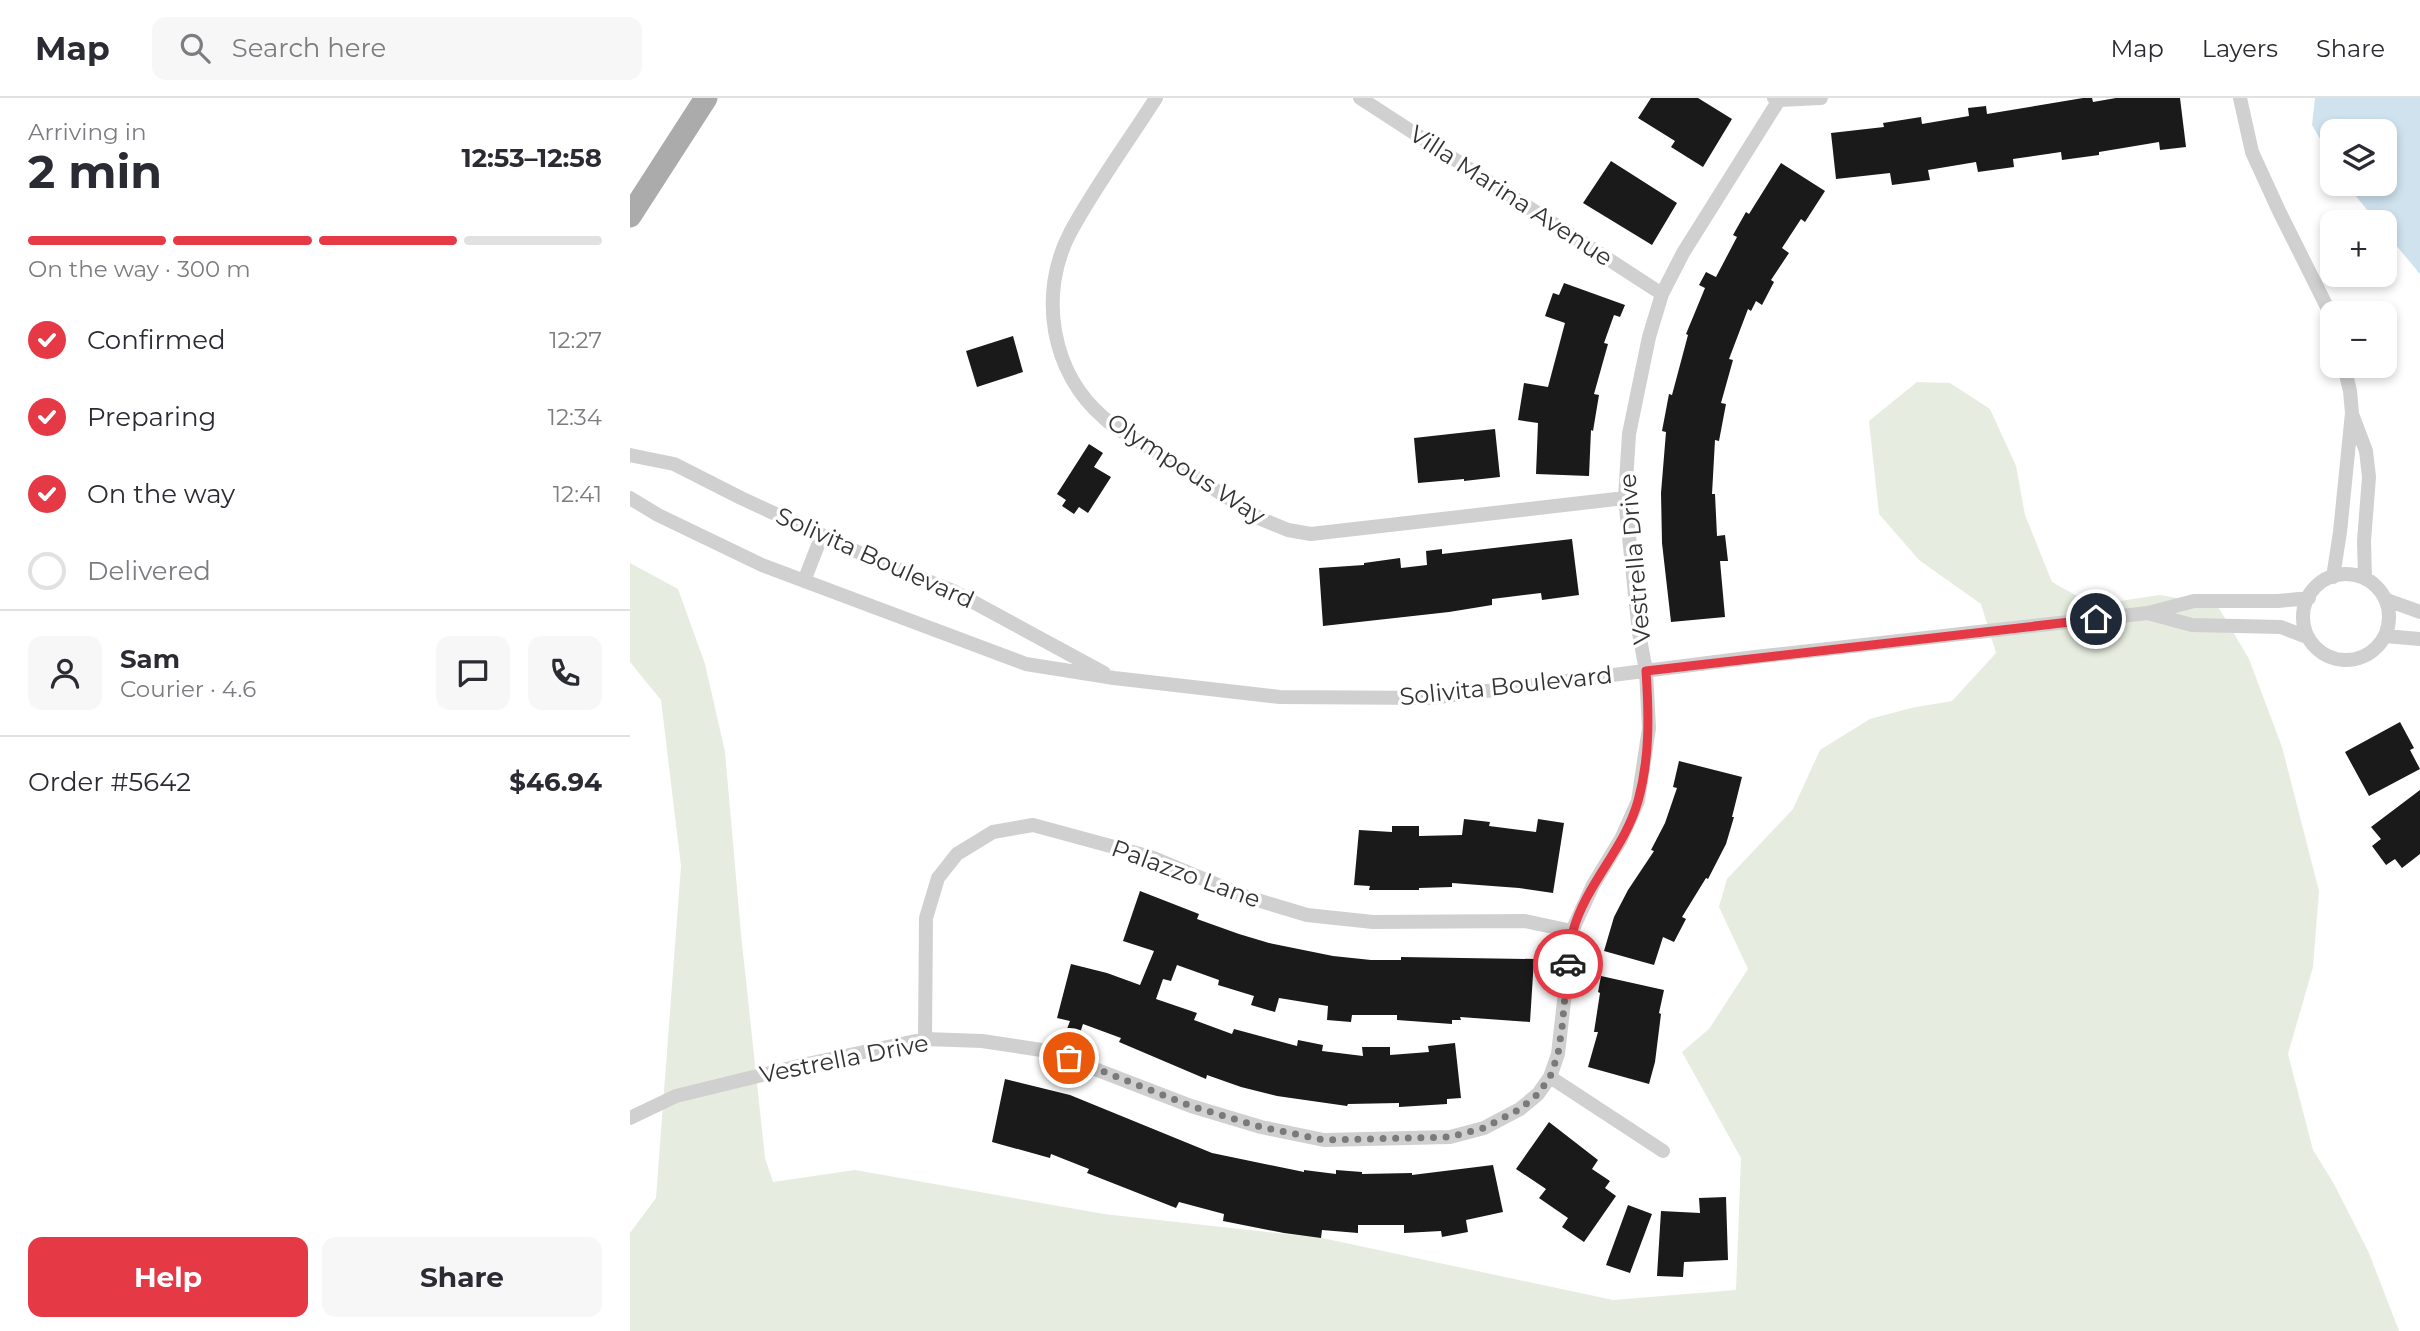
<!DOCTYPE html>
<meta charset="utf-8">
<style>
:root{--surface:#fff;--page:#f7f7f7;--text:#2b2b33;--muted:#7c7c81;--line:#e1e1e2;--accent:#e63946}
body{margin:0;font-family:Montserrat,sans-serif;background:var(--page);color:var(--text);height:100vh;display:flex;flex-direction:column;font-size:26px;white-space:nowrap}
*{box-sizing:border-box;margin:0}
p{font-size:23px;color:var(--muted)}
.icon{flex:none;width:38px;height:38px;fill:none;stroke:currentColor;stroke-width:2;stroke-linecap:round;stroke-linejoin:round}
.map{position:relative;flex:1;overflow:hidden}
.panel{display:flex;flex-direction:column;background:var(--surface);width:630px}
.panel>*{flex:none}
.buttons{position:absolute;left:1690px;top:21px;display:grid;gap:14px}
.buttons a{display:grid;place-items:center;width:77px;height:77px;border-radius:14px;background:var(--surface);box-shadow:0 4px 10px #0003;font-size:35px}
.pin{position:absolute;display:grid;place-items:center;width:60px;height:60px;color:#fff;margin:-30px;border:4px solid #fff;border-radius:50%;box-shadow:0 2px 7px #0007}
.courier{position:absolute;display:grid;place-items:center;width:70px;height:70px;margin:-35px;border:5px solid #e63946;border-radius:50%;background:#fff;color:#222;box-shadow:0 2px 9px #0007}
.head em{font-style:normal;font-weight:700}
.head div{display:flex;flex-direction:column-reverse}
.head{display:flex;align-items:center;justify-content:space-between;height:119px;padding:0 28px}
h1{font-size:46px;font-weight:700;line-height:52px}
.bar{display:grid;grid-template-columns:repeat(4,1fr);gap:10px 7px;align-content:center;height:84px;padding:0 28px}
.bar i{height:9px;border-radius:5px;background:var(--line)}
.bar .active{background:var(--accent)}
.bar p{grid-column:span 4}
.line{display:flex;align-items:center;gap:18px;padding:0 28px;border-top:2px solid var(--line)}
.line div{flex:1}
.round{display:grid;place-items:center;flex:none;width:74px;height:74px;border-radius:14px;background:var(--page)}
ol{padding:0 28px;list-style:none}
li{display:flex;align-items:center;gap:21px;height:77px}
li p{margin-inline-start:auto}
li .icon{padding:7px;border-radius:50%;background:var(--accent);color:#fff;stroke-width:4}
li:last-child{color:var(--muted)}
li i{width:38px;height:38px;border:4px solid var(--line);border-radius:50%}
.action{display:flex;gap:14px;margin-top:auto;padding:14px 28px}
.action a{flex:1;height:80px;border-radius:14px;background:var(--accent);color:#fff;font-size:28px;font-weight:700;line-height:80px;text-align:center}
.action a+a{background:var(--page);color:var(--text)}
header{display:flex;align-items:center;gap:42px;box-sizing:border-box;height:98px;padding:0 35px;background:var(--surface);border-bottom:2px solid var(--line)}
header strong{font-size:33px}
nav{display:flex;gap:38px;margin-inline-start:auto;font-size:24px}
.search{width:490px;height:63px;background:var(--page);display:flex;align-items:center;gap:18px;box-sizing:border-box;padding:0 24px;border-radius:14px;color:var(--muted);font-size:26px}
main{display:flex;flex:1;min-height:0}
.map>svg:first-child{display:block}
.green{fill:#e6ecdf}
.water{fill:#cfe2ee}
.building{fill:#1a1a1a}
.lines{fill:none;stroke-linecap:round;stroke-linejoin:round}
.minor{stroke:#d0d0d0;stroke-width:14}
.primary{stroke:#ababab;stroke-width:23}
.done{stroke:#7a7a7a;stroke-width:7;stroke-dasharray:0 12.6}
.route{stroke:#e63946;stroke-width:9}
.labels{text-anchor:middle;stroke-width:7;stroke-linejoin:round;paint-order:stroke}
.street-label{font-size:24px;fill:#333;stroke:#fff}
</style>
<header>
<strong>Map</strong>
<div class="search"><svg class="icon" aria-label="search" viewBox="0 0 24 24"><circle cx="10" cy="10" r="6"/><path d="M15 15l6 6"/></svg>Search here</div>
<nav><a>Map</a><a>Layers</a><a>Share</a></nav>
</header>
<main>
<section class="panel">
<div class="head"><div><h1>2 min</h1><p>Arriving in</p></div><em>12:53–12:58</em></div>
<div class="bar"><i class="active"></i><i class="active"></i><i class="active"></i><i></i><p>On the way · 300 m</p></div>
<ol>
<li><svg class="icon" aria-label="check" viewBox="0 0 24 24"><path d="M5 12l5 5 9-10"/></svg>Confirmed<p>12:27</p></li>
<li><svg class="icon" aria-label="check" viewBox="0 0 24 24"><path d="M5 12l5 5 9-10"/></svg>Preparing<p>12:34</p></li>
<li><svg class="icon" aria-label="check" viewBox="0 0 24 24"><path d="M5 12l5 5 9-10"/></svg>On the way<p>12:41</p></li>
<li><i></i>Delivered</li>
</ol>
<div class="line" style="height:126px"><a class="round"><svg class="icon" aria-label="person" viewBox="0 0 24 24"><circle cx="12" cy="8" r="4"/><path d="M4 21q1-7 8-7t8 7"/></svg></a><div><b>Sam</b><p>Courier · 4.6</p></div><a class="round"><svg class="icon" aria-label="chat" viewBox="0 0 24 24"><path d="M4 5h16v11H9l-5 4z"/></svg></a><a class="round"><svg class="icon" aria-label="phone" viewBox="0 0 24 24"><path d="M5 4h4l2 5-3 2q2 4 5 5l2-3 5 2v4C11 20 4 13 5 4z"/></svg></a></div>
<div class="line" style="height:91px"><div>Order #5642</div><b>$46.94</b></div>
<div class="action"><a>Help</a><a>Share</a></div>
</section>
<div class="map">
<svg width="1790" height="1233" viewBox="0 0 1790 1233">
<rect width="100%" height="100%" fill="#fff"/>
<path class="green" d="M1287,284L1320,285L1360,311L1386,368L1395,417L1422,484L1463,507L1530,497L1587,507L1619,561L1652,649L1689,793L1683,869L1658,956L1683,1052L1704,1086L1739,1155L1769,1233H0V1135L26,1100L51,768L31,602L0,564V465L48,491L75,566L95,654L111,836L135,1060L143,1084L225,1072L474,1116L692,1140L983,1202L1106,1192L1111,1060L1052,954L1079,931L1118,871L1089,809L1097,781L1163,711L1190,652L1240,621L1281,610L1322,603L1366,555L1351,506L1289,462L1249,416L1239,323Z"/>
<path class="water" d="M1685,0H1790V176L1755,134V124H1747L1716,86H1755V33H1703V63L1682,27Z"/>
<path class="building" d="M1021,0H1068L1102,21L1073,69L1041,49L1045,43L1008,20Z
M1453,0H1462L1463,4L1486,0H1550L1556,49L1530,52L1529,44L1469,54V57L1432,62L1431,54L1383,61L1384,69L1348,74L1346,64L1298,72L1300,82L1262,87L1260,75L1206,81L1201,35L1254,29L1253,25L1291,19L1292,26L1339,18L1338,10L1356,8L1357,16Z
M981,63L1047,105L1022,147L953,105Z
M1151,65L1195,93L1175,124L1171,121L1152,150L1159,155L1141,182L1144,184L1132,207L1126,203L1121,213L1118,211L1099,261L1103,262L1091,305L1096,306L1089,343L1085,342L1082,396H1085L1087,438L1095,437L1098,463H1090L1095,519L1041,524L1032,445L1031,395L1036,334L1032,333L1039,296L1042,297L1058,237L1056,236L1075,190L1069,187L1076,174L1086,179L1107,139L1103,137L1116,114L1119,116Z
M934,185L995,207L990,219L984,217L974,245L978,246L964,296L969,297L963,333L961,332L959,378L906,376L908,325L888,322L894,285L918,289L935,225L915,218L923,195L929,197Z
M383,238L393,274L347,289L336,253Z
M865,331L870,379L834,383V381L788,385L784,340Z
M459,346L473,355L464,369L481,379L458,415L449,409L444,416L432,408L436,402L427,396Z
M942,441L949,497L912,502L911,495L862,501V507L819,514L693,528L689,470L734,467V465L770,460L771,470L797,467L796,453L812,451V456Z
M1770,624L1784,650L1780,652L1790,671L1739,698L1715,654Z
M1049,663L1112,679L1102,719H1104L1096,746L1078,781L1076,780L1052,819L1056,821L1044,844L1033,839L1024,867L974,853L984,819L998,792L1024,753L1021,752L1035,725L1047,690L1043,689Z
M1790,692V756L1772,770L1765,761L1756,767L1742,748L1751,741L1741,729Z
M834,721L860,724L859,728L906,734L908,721L934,725L923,795L889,790L822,785V789L789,790V792H739L740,788L724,787L729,732L762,734V728H789V738L832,737Z
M510,793L569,816L567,821L609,836L639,845L703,858L741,862H771V859L904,861L900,924L830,919L831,922H822V926L767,922V917H722L721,924L697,922L698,908L649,900L645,914L621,907L624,898L588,887L589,882L547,867L541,883L533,881L526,901L567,915L564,922L602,936L604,931L667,948L668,942L693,947L692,953L733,958L732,949H760V957L799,954L798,948L825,945L831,1000L817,1001V1006L769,1009V1005L718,1006L717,1008L647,998L611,989L577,977L576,981L489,944L491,940L453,926L450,935L437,931L440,923L427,920L441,866L477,875L510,887L524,853L493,843Z
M971,878L1034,892L1029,915L1031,916L1025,964L1019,986L958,969L968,934H964L970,895L968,894Z
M375,981L440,997L582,1055L674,1074V1072L706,1076V1072L732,1074V1076L782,1075V1077L863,1067L873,1114L836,1122L838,1134L812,1139L811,1133L774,1135V1127H728V1135L692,1132L691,1140L654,1135L593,1123L594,1116L549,1104L546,1110L457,1075L459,1071L421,1056L420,1060L362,1044Z
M919,1024L968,1062L962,1071L980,1083L975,1090L986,1098L954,1144L932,1129L938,1120L909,1100L916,1091L886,1071Z
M1096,1099L1098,1162L1054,1164L1053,1179L1027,1178L1031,1113L1070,1115L1069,1100Z
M998,1107L1022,1116L1000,1175L976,1167Z"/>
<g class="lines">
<path class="minor" d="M526,0C498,44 464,90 440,135C408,196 421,275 474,320C488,333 507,342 523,352C559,375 595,398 631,421L658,432L681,436L995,400
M730,0L1032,196
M1144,0L1149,2L1191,0
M1610,0L1622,54L1649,113L1703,221
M1722,316L1736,353L1739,379L1734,443L1735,480
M0,357L44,366L111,400L245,462L323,493L474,575
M0,400L28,417L132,467L396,566L484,580L650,599L801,600L1125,559L1518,515L1564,503H1648L1679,500
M1673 519a43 43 0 1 1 86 0a43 43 0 1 1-86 0Z
M1703,479L1710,434L1722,315L1720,293L1714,268
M174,483L192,437
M1757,502L1790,514
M1521,516L1562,527L1651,529L1677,539
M1755,538L1790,541
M295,941L296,820L308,780L327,756L363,734L403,727L521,759L614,798L677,817L743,824L895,823L942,833
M920,979L1033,1053
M0,1020L46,998L177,966L295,941L352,943L418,953L561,1008L631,1029L694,1042L820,1039L854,1030L890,1011L908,996L920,979L928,956L942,833L963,787L991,741L1008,703L1019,630L1016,573L1009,535L995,400L999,336L1019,239L1032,196L1053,155L1149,2"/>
<path class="primary" d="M0,118L76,0"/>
</g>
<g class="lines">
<path class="done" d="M439,960L561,1008L631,1029L694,1042L820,1039L854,1030L890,1011L908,996L920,979L928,956L932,930L938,866"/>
<path class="route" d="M938,866C940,855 940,843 943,833C956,786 995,750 1008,703C1020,660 1019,617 1016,573L1466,521"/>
</g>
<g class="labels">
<g class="street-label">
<text transform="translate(881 98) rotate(33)" y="8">Villa Marina Avenue</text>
<text transform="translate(556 371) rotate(33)" y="8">Olympous Way</text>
<text transform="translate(245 460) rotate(24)" y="8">Solivita Boulevard</text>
<text transform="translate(1005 461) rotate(-95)" y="8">Vestrella Drive</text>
<text transform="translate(876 588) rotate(-6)" y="8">Solivita Boulevard</text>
<text transform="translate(556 776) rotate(20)" y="8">Palazzo Lane</text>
<text transform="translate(214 961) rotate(-11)" y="8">Vestrella Drive</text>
</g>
</g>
</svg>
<div class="buttons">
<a><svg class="icon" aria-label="layers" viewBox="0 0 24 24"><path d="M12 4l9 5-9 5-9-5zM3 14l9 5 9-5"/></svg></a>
<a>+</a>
<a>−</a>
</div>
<div class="pin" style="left:439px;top:960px;background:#ea580c"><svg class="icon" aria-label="bag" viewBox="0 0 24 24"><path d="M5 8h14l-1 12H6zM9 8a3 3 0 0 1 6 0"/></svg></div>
<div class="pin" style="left:1466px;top:521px;background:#1f2937"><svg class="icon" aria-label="home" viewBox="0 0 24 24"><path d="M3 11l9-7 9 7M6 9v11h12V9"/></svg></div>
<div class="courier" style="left:938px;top:866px"><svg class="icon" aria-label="car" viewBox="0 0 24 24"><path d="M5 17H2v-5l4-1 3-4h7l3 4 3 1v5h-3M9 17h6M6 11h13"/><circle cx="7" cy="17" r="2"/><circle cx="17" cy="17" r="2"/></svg></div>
</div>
</main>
